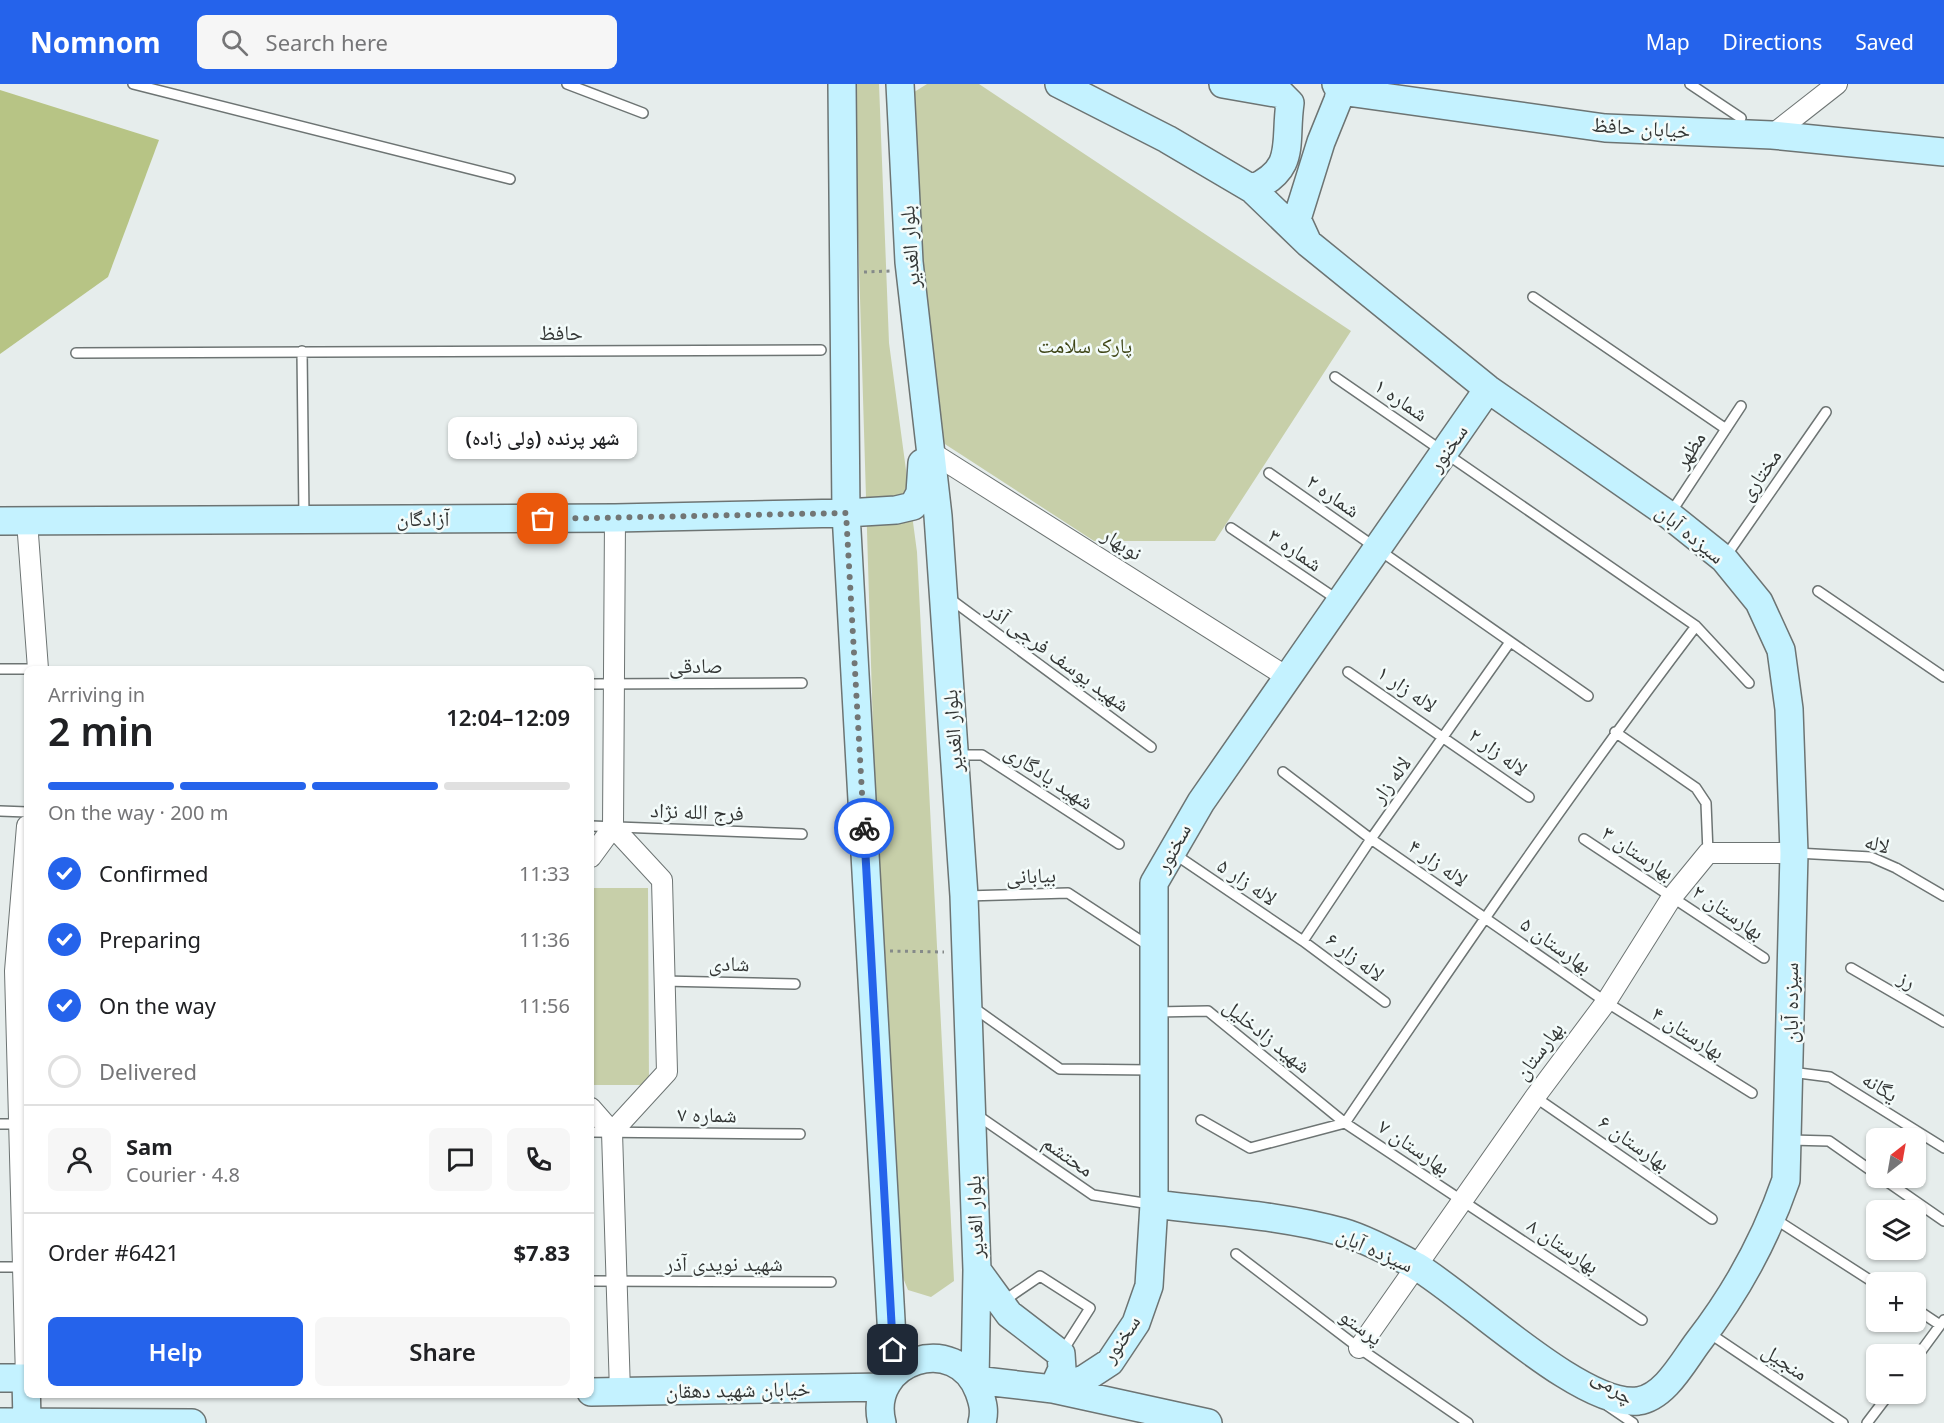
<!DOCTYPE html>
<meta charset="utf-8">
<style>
:root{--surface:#fff;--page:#f6f6f6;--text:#202124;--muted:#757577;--line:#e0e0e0;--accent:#2563eb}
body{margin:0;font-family:"Noto Sans","Noto Naskh Arabic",sans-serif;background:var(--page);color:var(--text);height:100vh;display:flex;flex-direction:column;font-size:22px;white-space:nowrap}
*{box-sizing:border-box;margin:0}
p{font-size:20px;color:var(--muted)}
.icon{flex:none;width:33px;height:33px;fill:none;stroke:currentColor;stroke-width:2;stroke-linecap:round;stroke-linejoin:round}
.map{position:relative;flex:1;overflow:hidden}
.details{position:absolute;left:24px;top:582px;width:570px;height:732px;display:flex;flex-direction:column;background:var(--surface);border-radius:9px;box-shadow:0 2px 4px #0004}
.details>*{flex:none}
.needle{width:39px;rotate:31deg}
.fabs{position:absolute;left:1866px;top:1044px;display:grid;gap:12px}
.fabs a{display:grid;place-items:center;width:60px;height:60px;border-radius:9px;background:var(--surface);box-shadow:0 2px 4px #0004;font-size:30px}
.pin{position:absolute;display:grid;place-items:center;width:51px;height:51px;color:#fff;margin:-26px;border-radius:12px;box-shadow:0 3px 9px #0006}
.courier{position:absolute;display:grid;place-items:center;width:60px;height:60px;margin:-30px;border:4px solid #2563eb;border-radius:50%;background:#fff;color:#222;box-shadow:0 2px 8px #0007}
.bubble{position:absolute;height:42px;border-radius:9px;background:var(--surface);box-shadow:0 2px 4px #0004;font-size:20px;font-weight:600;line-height:42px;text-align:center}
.summary em{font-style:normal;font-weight:600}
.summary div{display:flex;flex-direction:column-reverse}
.summary{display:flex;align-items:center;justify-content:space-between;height:102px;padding:0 24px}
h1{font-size:39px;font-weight:600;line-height:45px}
.bar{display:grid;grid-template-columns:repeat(4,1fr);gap:9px 6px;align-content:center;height:72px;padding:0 24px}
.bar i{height:8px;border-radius:4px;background:var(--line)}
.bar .current{background:var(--accent)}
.bar p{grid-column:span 4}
.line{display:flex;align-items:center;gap:15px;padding:0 24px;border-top:2px solid var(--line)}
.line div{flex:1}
.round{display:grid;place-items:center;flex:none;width:63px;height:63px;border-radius:9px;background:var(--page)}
ol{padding:0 24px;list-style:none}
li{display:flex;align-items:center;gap:18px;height:66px}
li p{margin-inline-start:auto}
li .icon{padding:6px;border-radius:50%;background:var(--accent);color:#fff;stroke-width:4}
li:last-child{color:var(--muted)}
li i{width:33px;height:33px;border:3px solid var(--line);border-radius:50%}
.action{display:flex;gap:12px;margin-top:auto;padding:12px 24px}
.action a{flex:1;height:69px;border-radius:9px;background:var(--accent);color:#fff;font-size:24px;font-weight:600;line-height:69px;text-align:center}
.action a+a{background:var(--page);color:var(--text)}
header{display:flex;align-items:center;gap:36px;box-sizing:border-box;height:84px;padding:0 30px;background:var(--accent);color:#fff}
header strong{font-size:28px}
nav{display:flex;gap:33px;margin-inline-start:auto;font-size:21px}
.search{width:420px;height:54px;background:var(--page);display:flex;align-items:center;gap:15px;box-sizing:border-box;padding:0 21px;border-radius:9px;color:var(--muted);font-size:22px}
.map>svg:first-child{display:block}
.green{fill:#c7cfa9}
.forest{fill:#b7c485}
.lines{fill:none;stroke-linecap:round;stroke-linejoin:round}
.lane-casing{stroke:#6d7473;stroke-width:12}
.street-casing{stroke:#6d7473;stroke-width:22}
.secondary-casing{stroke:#6d7473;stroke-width:30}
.path{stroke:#858a89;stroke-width:3;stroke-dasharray:3 4.5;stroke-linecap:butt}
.lane{stroke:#fff;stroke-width:9}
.street{stroke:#fff;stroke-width:20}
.secondary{stroke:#c4f2ff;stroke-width:27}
.done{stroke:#727675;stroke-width:6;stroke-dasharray:0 10.8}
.route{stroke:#2563eb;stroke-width:8}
.labels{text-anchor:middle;stroke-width:5;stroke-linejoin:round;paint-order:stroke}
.street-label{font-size:21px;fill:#333635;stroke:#f3fbfa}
.park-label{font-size:21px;fill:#3e4516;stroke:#f3fbfa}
</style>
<header>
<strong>Nomnom</strong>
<div class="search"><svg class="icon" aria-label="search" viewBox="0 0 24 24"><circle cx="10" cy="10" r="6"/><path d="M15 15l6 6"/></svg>Search here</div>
<nav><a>Map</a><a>Directions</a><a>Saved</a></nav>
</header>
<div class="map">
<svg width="1944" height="1339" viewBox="0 0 1944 1339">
<rect width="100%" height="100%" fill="#e6edec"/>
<path class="green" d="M856,0H879L889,259L917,468L954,1197L931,1213L908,1206L897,1179L898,1101L878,812L855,48Z
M927,0H979L1351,247L1215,457H1094L914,340L911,10Z
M591,804H648L649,1001H591Z"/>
<path class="forest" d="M0,6L159,56L108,193L0,270Z"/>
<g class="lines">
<g class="lane-casing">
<path id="lane" d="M133,0L510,95
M567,0L643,29
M1690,0L1741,34
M1533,213L1726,345
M302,267L304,433
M76,269L821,266
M1335,293L1696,542L1749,599
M1269,389L1588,612
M1670,430L1741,322
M1231,444L1338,516
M1726,472L1826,328
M1818,507L1944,593
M949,514L1151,663
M0,585H39
M1348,588L1529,713
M591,600L802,599
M1615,648L1696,704L1706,719L1708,769
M957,671H982L1119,760
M1283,688L1371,755L1606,918L1752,1009
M0,727L27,728
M591,742L802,750
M1584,755L1764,874
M1173,769L1303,857L1385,918
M1796,769L1871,773L1896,784L1944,812
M966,812L1068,809L1149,862
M1303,857L1371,755L1510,558
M1851,884L1944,938
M663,897L795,900
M974,924L1060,985L1151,986
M1156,928L1208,927L1345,1039L1642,1236
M1791,988L1830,993L1944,1064
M1535,1013L1712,1135
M977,1031L1093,1111L1150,1120
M1201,1036L1250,1064L1345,1039C1459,871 1573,704 1696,542
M0,1040H22
M591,1048L800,1050
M1790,1056L1829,1057L1876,1090
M1882,1094L1944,1137
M1775,1135L1876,1200
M1236,1170L1359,1264L1468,1339
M0,1183H25
M591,1197L831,1198
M1002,1218L1040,1192L1090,1224L1062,1268
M1916,1225L1940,1241
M1709,1249L1843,1339
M1916,1274L1944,1236
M1608,1322L1633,1339
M1867,1339L1889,1310"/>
</g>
<g class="street-casing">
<path id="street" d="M1772,51L1837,0
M931,368L1287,593
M27,437L38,585
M613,743L615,434
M591,773L613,743
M591,1024L612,1048L620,1308
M612,1048L667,988L662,796L613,743
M1359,1264L1535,1013L1606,918L1672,813L1708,769H1794
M26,1294L15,887L27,742"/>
</g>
<g class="secondary-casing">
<path id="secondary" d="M842,0L846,429L894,1290
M900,0L909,178L938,432L964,812L977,1186L975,1296L1053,1305L1208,1339
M1059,0L1167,55L1252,105L1308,159L1488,305L1669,431L1724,475L1759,518L1781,566L1789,625L1794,769L1786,1096C1766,1154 1736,1209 1698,1258C1683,1278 1665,1313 1638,1317C1582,1324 1467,1212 1416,1182C1396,1171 1363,1154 1342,1148C1281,1131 1216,1128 1154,1120
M1223,0L1281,10L1290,19C1284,61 1297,84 1252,105
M1340,7L1605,44L1772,51L1944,68
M1308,159L1297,135L1321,58L1338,16L1340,7L1336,0
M0,437L615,434L846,429L896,426L913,422L920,409L922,379
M977,1186L1009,1230L1061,1270L1062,1285L1053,1305
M0,1294H27
M26,1294L27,1338
M1054,1305L1084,1295L1110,1278L1136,1239L1149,1202L1154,1120V799L1201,718L1488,305
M591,1308L885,1303
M0,1338L192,1339
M882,1339C866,1276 957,1247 979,1308C983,1319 985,1327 982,1339"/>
</g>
<path class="path" d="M864,188L890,187
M890,867L944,868"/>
<use href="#lane" class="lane"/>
<use href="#street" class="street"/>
<use href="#secondary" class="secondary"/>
</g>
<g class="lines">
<path class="done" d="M543,435L846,429L864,744"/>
<path class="route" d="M864,744L893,1266"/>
</g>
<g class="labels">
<g class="street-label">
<text transform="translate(1641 44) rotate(4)" y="7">خیابان حافظ</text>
<text transform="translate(910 163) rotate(-94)" y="7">بلوار الغدیر</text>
<text x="561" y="256">حافظ</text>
<text transform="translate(1401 316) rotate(34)" y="7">شماره ۱</text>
<text transform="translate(1448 364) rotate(-55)" y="7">سخنور</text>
<text transform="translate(1690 366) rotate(-57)" y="7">مظهر</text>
<text transform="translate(1760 391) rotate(-55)" y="7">مختاری</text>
<text transform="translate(1333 412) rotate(35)" y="7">شماره ۲</text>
<text x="423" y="442">آزادگان</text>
<text transform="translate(1690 450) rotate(39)" y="7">سیزده آبان</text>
<text transform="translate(1122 460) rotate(32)" y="7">نوبهار</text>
<text transform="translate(1295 466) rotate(34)" y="7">شماره ۳</text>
<text transform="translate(1058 573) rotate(36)" y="7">شهید یوسف فرجی آذر</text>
<text x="696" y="589">صادقی</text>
<text transform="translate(1407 605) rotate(34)" y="7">لاله زار ۱</text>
<text transform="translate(953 647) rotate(-94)" y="7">بلوار الغدیر</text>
<text transform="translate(1498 668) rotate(36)" y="7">لاله زار ۲</text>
<text transform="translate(1049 693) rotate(33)" y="7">شهید یادگاری</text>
<text transform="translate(1391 696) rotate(-54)" y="7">لاله زار</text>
<text transform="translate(697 728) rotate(2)" y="7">فرج الله نژاد</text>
<text transform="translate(1877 760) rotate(14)" y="7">لاله</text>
<text transform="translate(1173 764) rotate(-61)" y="7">سخنور</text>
<text transform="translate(1638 769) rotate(33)" y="7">بهارستان ۳</text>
<text transform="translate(1438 779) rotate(35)" y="7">لاله زار ۴</text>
<text transform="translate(1031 792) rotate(-2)" y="7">بیابانی</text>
<text transform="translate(1247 798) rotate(34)" y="7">لاله زار ۵</text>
<text transform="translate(1728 828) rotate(34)" y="7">بهارستان ۲</text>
<text transform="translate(1556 861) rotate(35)" y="7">بهارستان ۵</text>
<text transform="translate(1355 873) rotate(37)" y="7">لاله زار ۶</text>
<text transform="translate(729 880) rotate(1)" y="7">شادی</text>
<text transform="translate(1907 896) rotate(30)" y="7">رز</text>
<text transform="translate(1791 919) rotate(-90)" y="7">سیزده آبان</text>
<text transform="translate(1688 949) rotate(32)" y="7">بهارستان ۴</text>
<text transform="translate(1267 952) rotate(39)" y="7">شهید زادخلیل</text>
<text transform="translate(1539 967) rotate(-53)" y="7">بهارستان</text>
<text transform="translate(1880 1003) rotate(32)" y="7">یگانه</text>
<text transform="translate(707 1031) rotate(1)" y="7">شماره ۷</text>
<text transform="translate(1634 1059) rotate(35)" y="7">بهارستان ۶</text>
<text transform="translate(1414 1063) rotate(34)" y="7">بهارستان ۷</text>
<text transform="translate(1068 1072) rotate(35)" y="7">محتشم</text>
<text transform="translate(975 1133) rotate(-92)" y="7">بلوار الغدیر</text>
<text transform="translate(1563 1162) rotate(34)" y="7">بهارستان ۸</text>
<text transform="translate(1375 1166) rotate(24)" y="7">سیزده آبان</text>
<text x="724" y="1187">شهید نویدی آذر</text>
<text transform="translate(1361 1243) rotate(36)" y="7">پرستو</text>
<text transform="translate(1121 1255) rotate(-56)" y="7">سخنور</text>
<text transform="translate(1785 1278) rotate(34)" y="7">منجیل</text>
<text transform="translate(1613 1303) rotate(35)" y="7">چرمی</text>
<text transform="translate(738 1306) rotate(-1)" y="7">خیابان شهید دهقان</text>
</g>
<g class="park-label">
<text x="1085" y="269">پارک سلامت</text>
</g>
</g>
</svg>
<div class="fabs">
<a><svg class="needle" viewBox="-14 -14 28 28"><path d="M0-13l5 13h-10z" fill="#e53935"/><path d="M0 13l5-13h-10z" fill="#757577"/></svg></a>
<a><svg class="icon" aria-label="layers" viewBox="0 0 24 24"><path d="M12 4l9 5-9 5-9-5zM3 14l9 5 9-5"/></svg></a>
<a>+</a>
<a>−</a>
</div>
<div class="pin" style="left:543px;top:435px;background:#ea580c"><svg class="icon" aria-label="bag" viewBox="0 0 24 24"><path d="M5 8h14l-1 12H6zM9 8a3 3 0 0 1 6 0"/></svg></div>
<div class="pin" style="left:893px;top:1266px;background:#1f2937"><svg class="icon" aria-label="home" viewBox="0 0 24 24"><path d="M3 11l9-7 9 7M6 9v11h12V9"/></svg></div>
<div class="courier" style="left:864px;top:744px"><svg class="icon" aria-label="bike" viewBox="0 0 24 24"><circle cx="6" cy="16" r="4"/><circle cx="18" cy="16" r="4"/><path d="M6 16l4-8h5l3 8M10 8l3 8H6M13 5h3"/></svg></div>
<div class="bubble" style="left:448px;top:333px;width:189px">شهر پرنده (ولی زاده)</div>
<section class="details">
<div class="summary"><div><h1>2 min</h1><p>Arriving in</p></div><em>12:04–12:09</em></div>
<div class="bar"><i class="current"></i><i class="current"></i><i class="current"></i><i></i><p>On the way · 200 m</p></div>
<ol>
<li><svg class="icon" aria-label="check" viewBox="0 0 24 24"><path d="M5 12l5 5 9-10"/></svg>Confirmed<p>11:33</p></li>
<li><svg class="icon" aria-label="check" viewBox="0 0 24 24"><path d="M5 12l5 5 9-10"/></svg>Preparing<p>11:36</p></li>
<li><svg class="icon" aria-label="check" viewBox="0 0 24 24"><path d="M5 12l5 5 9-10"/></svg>On the way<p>11:56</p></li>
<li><i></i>Delivered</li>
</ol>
<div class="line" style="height:108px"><a class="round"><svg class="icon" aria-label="person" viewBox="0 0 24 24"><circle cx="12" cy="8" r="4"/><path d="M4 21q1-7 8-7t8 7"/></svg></a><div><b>Sam</b><p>Courier · 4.8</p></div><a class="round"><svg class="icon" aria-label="chat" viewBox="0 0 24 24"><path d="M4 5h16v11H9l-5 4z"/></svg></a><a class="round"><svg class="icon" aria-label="phone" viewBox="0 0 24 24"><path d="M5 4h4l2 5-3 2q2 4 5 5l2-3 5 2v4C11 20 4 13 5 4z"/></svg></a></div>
<div class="line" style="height:78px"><div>Order #6421</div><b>$7.83</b></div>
<div class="action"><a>Help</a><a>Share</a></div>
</section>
</div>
